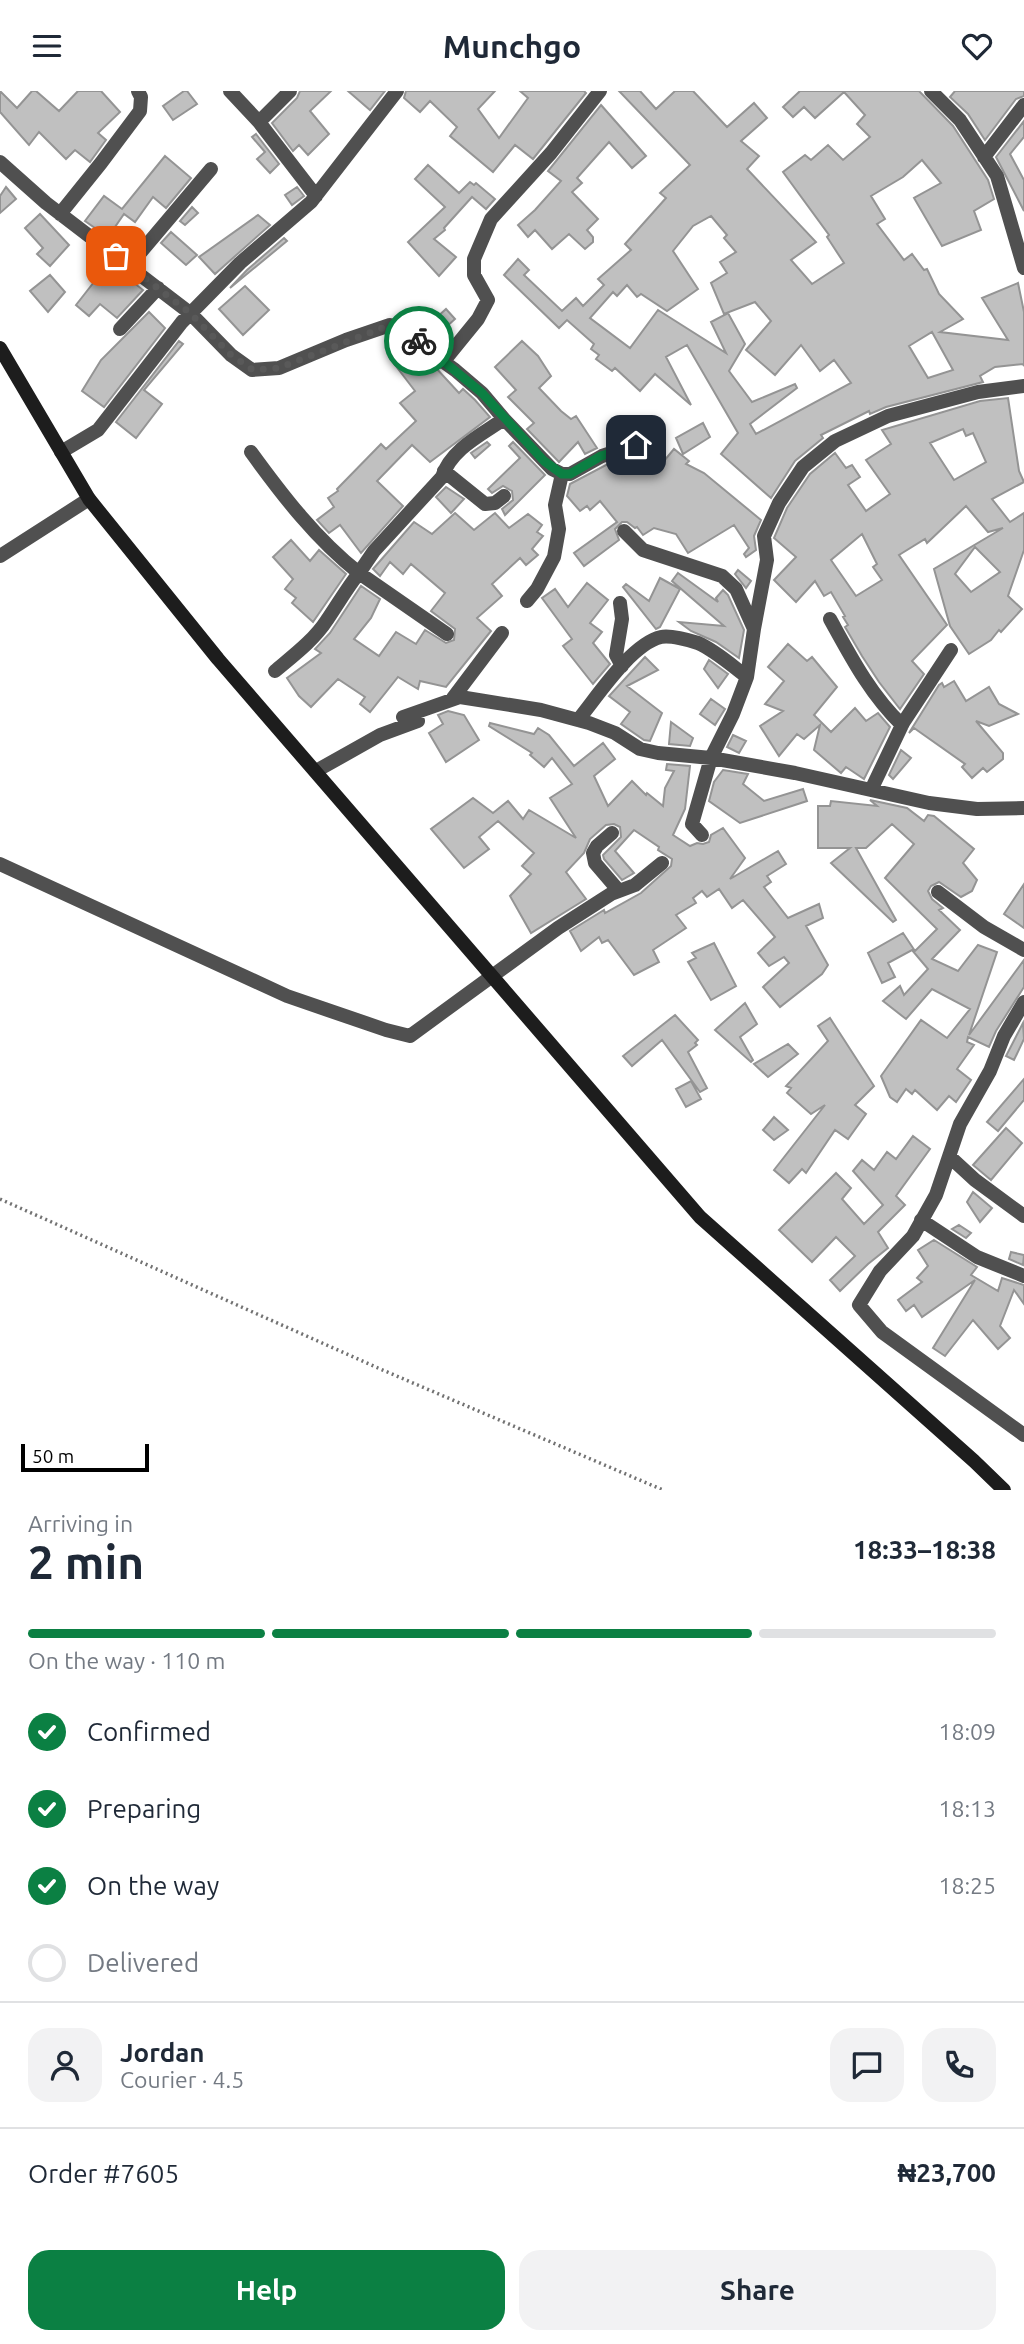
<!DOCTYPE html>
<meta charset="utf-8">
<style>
:root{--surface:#fff;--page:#f2f2f3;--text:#1f2937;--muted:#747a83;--line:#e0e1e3;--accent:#0b8043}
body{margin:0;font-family:Ubuntu,sans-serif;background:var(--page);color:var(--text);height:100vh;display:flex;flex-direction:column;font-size:26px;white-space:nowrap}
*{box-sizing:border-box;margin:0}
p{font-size:23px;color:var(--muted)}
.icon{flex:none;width:38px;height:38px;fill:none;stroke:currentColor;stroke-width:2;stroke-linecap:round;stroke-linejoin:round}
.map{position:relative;height:1399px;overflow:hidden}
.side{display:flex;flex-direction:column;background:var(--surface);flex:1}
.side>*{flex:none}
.scale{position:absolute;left:21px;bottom:18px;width:128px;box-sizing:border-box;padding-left:7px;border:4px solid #000;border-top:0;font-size:19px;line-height:24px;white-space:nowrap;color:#000;-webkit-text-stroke:5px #fff;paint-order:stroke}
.pin{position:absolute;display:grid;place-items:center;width:60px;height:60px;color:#fff;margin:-30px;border-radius:14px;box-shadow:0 4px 10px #0006}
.courier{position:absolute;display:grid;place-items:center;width:70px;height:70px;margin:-35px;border:5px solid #0b8043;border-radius:50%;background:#fff;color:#222;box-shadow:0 2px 9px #0007}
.overview em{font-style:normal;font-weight:700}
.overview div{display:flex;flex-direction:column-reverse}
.overview{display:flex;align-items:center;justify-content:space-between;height:119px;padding:0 28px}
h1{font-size:46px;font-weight:700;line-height:52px}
.bar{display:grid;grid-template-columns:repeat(4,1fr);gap:10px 7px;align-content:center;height:84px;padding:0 28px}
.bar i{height:9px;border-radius:5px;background:var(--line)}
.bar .selected{background:var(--accent)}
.bar p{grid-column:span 4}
.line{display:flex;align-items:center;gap:18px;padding:0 28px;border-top:2px solid var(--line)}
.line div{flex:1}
.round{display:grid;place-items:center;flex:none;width:74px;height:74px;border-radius:21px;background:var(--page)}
ol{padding:0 28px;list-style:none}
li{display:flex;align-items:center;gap:21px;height:77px}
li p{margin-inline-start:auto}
li .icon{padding:7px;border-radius:50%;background:var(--accent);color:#fff;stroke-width:4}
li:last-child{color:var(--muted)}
li i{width:38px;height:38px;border:4px solid var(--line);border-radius:50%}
.primary-button{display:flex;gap:14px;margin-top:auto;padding:14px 28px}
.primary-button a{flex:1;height:80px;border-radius:21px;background:var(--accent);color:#fff;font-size:28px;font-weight:700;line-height:80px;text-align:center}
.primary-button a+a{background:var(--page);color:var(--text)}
header{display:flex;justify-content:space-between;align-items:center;height:91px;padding:0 28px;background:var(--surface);font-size:32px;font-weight:700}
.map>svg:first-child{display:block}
.building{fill:#c0c0c0;stroke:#949494;stroke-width:2;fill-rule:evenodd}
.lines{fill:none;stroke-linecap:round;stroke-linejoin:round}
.path{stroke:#727272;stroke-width:3.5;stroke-dasharray:2 3.5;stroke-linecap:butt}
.street{stroke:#505050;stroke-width:14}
.secondary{stroke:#1d1d1d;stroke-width:14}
.done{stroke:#595959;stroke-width:7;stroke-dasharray:0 12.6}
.route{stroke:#0b8043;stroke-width:9}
</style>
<header><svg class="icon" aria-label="menu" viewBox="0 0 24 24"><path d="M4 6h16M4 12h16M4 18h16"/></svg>Munchgo<svg class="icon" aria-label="heart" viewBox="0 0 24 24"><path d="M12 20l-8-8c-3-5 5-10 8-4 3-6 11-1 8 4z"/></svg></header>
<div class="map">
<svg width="1024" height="1399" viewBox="0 0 1024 1399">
<rect width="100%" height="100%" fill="#fff"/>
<path class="building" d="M0,0L17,17L32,0H36L59,20L78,0H101L120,21L98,42L106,49L90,71L75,59L66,68L39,41L29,54L0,21Z
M184,0H187L197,13L173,29L163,15Z
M300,0H331L310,20L329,43L308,64L299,54L293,60L272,32L297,7Z
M348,0H385L370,19Z
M406,0H495L478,18L499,47L528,7L520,0H584L586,2L533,68L515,54L493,81L450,45L457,36L430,10L420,21L404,7Z
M619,0H640L656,18L675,0H693L727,36L754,12L767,27L741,50L759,65L747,78L816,151L791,169L812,193L844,172L827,146L829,144L783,81L805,64L811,69L828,54L843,69L870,46L857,33L865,24L844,1L815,27L804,16L793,26L783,16L800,0H919L953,35L988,89L994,108L974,120L981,139L942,155L914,107L941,92L922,69L903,86L871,105L885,128L877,133L904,169L912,163L924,179L927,178L939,203L963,228L940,241L1008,249L982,207L1018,192L1024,221V275L1023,273L995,276L980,285L983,291L886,316L870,323L869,320L821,344L823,347L795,370L771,407L721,363L738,342L687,254L666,266L691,314L655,283L640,300L615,277L612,280L596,268L599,264L591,258L594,253L567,229L559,237L504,184L518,168L529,179L524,184L562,220L576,207L583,215L604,194L598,188L631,159L625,153L666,107L660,102L690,74ZM711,125L727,144L724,147L736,161L720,171L727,182L711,192L724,223L755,211L771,230L746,259L775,284L801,254L820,280L834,269L851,292L756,343L750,333L797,297L795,293L752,311L729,280L745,253L728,222L711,231L726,262L658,219L630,257L590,227L613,201L617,205L627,194L637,206L641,203L667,220L698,198L673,160L693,135ZM932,241L953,279L928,287L909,255Z
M955,0H1024V5L1016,8L985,49L968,23L950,6Z
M601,14L646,65L632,77L609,51L577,87L582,92L572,101L598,128L587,139L593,146V151L585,158L569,143L552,158L535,139L528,146L518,134L535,119L561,90L548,80Z
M1024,30V46L1010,63L1024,89V120L996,66Z
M256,43L279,73L270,82L257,68L265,61L252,46Z
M165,65L191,87L166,117L153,106L135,131L124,123L108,146L85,130L104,105L122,118Z
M428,74L459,102L470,91L474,94L476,92L495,108L486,118L472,106L444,137L445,139L434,148L456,166L439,185L408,151L445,116L415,88Z
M6,96L16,108L0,122V105Z
M297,96L304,105L292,114L285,104Z
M192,116L198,122L185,134L180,130Z
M40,123L69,154L50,175L37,163L43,157L25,137Z
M258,124L270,134L215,183L199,166Z
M171,141L197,164L186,174L161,152Z
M284,147L287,150L230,197L247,179Z
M109,172L143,199L117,227L100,213L89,225L76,214Z
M50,184L65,201L48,221L30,200Z
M245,195L269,219L243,244L219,218Z
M446,218L455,228L445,237L436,227Z
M149,221L165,237L104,316L82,300L101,269Z
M179,250L183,253L144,299L162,313L136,347L116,331Z
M522,250L538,265L551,285L539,297L561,320L571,328L576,325L597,357L585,363L578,351L559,371L527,338L534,332L508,306L516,299L495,276Z
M407,252L436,277L459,302L463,298L475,309L490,326L430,371L412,354L377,390L403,415L361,462L340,434L329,442L317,429L334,416L328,407L338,400L337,398L381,353L386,358L416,330L400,312L415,300L389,266Z
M1008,307L1019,380L1024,391L992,408L1010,431L1024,422V459L1008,505L1022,518L1001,541L999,539L991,549L969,563L950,535L934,478L1003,437L988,441L966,415L927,452L925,448L899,464L947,534L912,570L924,583L900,618L879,591L862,565L845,536L848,534L843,526L845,525L831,501L824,505L815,490L796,511L774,489L796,466L774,447L787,417L810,383L835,362L846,377L852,374L860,386L848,394L866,420L890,403L866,369L891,353L882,339L980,310ZM963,338L966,345L973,342L986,371L954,389L930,352ZM862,443L877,473L873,476L882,489L856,505L831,469ZM975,456L1000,481L971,501L955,483Z
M703,332L710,346L683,363L676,347Z
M487,351L490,354L475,367L471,362Z
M513,351L545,384L505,424L502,418L513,409L512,400L503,395L492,402L488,398L520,367L509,355Z
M645,351L659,376L674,358L689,370L686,373L704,382L761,429L754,445L756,459L746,466L744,463L749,457L734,434L688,462L676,443L654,437L643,444L637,436L635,437L627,431H622L615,438L619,449L584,475L574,462L617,431L600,410L590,419L587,415L580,420L567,405L570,393L606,374L640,363L645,357Z
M446,396L464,408L451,422L436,406Z
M455,422L474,439L495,422L509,437L528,423L542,434L537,441L543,445L532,458L538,464L526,474L520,467L492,493L502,505L477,527L491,540L446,596L420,590L418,598L398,586L370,621L360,613L365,606L338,588L311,616L299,605L287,587L321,562L315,558L330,542L361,495L380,508L371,527L354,548L379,565L396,541L416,553L425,539L446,552L454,549L455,538L431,520L445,502L411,473L403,483L390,471L380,485L373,478L414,431L432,443Z
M291,449L310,470L319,459L346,483L313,531L292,512L296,507L285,498L293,488L273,466Z
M738,479L751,490L746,497L735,483Z
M678,482L718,511L716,507L723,499L728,504L744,539L739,567L716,551L691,540L679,531L724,535L672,490Z
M660,487L680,498L660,536L656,538L623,496L626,493L649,510Z
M587,492L608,509L590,532L602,541L593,552L610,573L593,593L563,555L572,548L542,507L555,498L568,516Z
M788,553L807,570L812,566L837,596L814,624L831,641L855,617L866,630L878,622L890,636L864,688L846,676L841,682L814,659L820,634L804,648L797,643L779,665L760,635L783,620L765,613L784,590L768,576Z
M645,566L658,579L627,595L662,622L650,650L644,649L621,633L630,621L609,605Z
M709,569L728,583L718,597L704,578Z
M954,590L966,610L989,596L999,613L1018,623L989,635L976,630L1003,662V668L987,681L983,677L972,687L962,676L965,673L914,637L909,642L939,594L942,592L944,596Z
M711,608L725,618L715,634L700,623Z
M448,620L464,624L479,649L446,671L429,642L443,633L438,624Z
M671,631L693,647L690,655L669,653Z
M490,632L534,643L538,637L549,644L574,675L603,652L615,668L594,685L608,715L632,690L646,704L647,702L663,715L665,697L674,680L666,679L667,673L690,675L685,718L673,744L690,755L697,752L703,753L709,751L711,744L723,737L745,767L730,788L778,760L786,773L767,785L771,791L764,796L788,827L819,813L823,827L806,835L828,874L822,883L780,916L763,896L789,872L784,866L769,875L758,862L775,846L743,809L732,817L719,798L707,806L702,800L693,807L696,812L676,824L686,837L653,859L659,871L634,884L608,849L602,852L599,846L581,860L570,840L604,819L605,822L641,802L671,775L672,768L658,759L659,756L634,739L615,760L634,782L622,789L604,768L603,764L621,746L620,736L614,733L606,734L590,748L584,762L566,781L586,808L531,842L510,805L531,783L522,775L534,762L498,730L479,746L489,758L464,777L431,738L473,707L493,722L508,710L523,728L529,719L576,747L550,707L572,693L552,667L544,676L530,664L532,662L489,635Z
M733,644L746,650L739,662L727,656Z
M901,659L911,667L893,688L889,684Z
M723,679L748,683L743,693L764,710L803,698L807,710L740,732L709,710L714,691Z
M870,709L907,717L924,730L928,724L934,725L974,758L963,772L977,789L972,800L961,806L939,791L931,795L928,800L932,808L943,817L939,819L960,839L932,868L958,880L978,854L997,861L969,944L1024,869V896L996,940L989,956L968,946L967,951L974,954L957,978L971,989L956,1011L949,1005L937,1019L915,999L912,1003L906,998L897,1011L890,1006L881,985L921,929L947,947L970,918L932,898L906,928L883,910L900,895L904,904L928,878L912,859L888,872L895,886L882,892L868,862L903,842L915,860L937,838L885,787L914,753L892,733L866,757H856L896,829L893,831L831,772L850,757H818V715H830L831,710L877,715Z
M1024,793V837L1004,823Z
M714,852L736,895L711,909L688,871L696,867L692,862Z
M745,912L757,933L740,946L753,969L751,971L715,939Z
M675,924L698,949L695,952L697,954L688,961L707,997L700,1001L662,949L632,975L623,965Z
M830,927L874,995L855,1014L866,1023L848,1048L835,1039L806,1082L802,1078L789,1092L774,1079L825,1014L811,1023L787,1002L791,997L786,995L828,950L818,935Z
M1023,932L1024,948L1014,969L1006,965Z
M788,953L798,963L768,986L754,973Z
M1024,988V1009L998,1040L987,1031Z
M691,990L701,1008L686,1016L676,998Z
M774,1026L788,1039L774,1049L763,1039Z
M1006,1037L1022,1052L991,1089L973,1074Z
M913,1045L930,1058L896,1105L905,1114L878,1141L888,1157L868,1173L840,1200L830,1189L855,1165L836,1146L812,1171L779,1139L836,1082L851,1097L842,1108L864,1133L883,1114L853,1080L862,1069L874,1079L887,1061L896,1068Z
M973,1101L992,1117L980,1131L967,1111Z
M959,1134L971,1142L966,1147L952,1138Z
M934,1149L977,1176L971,1184L998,1200L1002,1187L1024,1194V1213L1014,1199L1000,1235L1010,1247L998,1258L973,1229L945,1265L933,1257L975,1189L922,1226L914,1214L906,1220L898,1209L922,1191L917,1187L928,1175L918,1159Z
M1011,1161L1024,1164L1023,1174L1009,1168Z"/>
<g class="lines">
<path class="path" d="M0,1108L378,1277L663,1399"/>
<path class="street" d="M230,0L259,31L316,105
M931,0L960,29L997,85L1024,177
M259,31L290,0
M984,66L1024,14
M0,71L46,112L190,222L231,264L252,279L279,277L346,249L390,234L404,237L434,264L455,279L482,302L504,328
M60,123L101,72L140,20L141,6L138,0
M129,175L211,78
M120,238L158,197
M443,271L478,228L488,209L474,184V168L491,128L551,62L600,0
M61,361L98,339L182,231L240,172L311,111L397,0
M251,361C283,405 316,448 359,482C347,497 338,513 327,529C314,549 294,564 275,580
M444,380L485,413L495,412L504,405
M624,440L643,459L722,485L736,498L754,538L747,586L733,623L711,667L692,733L702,744
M0,465L89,408
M527,510L537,498L554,466L559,438L555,414L562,383
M620,512L622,528L616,564L622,575
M830,528C851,566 870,603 902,634
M754,538L767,469L764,445L779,412L803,376L835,350L888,325L978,301L1024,295
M447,543L359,482L374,460L442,386C451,358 481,344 504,328L552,378L562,383H570L602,365L636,354
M453,607L502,542
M403,626L460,606L541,619L589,632L615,642L640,658L658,662L711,667L795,682L929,712L977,718L1024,717
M578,629C597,606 631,553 661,546C670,544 689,549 698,552C716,560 731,574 747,586
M316,680L380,644L418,630
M872,697L903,632L951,559
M612,742L597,755L593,762L595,772L619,800
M0,773L287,905L386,939L410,945L558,837L611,803L635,794L662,772
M938,801L984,836L1024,859
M1024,911L1004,945L990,980L960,1033L936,1104L913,1145L880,1180L859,1214L882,1241L1024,1344
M950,1066L975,1089L1024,1125
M921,1129L977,1166L1024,1185"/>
<path class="secondary" d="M0,257L89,408L218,568L700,1126L974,1370L1004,1399"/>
</g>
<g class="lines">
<path class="done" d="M116,165L190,222L231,264L253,279L279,277L390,234L404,237L419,250"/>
<path class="route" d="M419,250L482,302L544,370L562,383H570L601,365L636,354"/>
</g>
</svg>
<div class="scale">50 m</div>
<div class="pin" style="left:116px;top:165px;background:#ea580c"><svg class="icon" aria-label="bag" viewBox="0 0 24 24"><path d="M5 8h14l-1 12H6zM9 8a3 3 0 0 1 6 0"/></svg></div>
<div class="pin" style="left:636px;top:354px;background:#1f2937"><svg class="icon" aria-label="home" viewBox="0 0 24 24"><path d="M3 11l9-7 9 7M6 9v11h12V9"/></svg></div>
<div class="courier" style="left:419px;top:250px"><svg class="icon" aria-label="bike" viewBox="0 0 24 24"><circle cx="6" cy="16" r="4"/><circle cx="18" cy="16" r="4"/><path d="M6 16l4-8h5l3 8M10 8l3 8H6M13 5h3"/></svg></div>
</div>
<section class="side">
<div class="overview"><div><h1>2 min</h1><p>Arriving in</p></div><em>18:33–18:38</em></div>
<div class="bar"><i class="selected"></i><i class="selected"></i><i class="selected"></i><i></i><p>On the way · 110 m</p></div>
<ol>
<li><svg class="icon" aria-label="check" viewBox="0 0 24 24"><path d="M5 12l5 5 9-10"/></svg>Confirmed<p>18:09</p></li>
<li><svg class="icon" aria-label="check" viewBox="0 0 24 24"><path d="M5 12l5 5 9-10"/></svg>Preparing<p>18:13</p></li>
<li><svg class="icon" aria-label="check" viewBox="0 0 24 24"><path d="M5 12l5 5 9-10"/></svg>On the way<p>18:25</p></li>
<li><i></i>Delivered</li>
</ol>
<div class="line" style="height:126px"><a class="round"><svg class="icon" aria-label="person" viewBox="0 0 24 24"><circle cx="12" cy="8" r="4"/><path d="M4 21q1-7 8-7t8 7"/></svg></a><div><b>Jordan</b><p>Courier · 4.5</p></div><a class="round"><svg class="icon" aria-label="chat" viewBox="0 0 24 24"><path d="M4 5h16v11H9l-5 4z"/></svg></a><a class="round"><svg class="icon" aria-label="phone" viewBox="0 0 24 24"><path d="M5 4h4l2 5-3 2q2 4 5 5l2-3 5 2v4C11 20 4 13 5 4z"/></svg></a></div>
<div class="line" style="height:91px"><div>Order #7605</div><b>₦23,700</b></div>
<div class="primary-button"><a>Help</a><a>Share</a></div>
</section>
